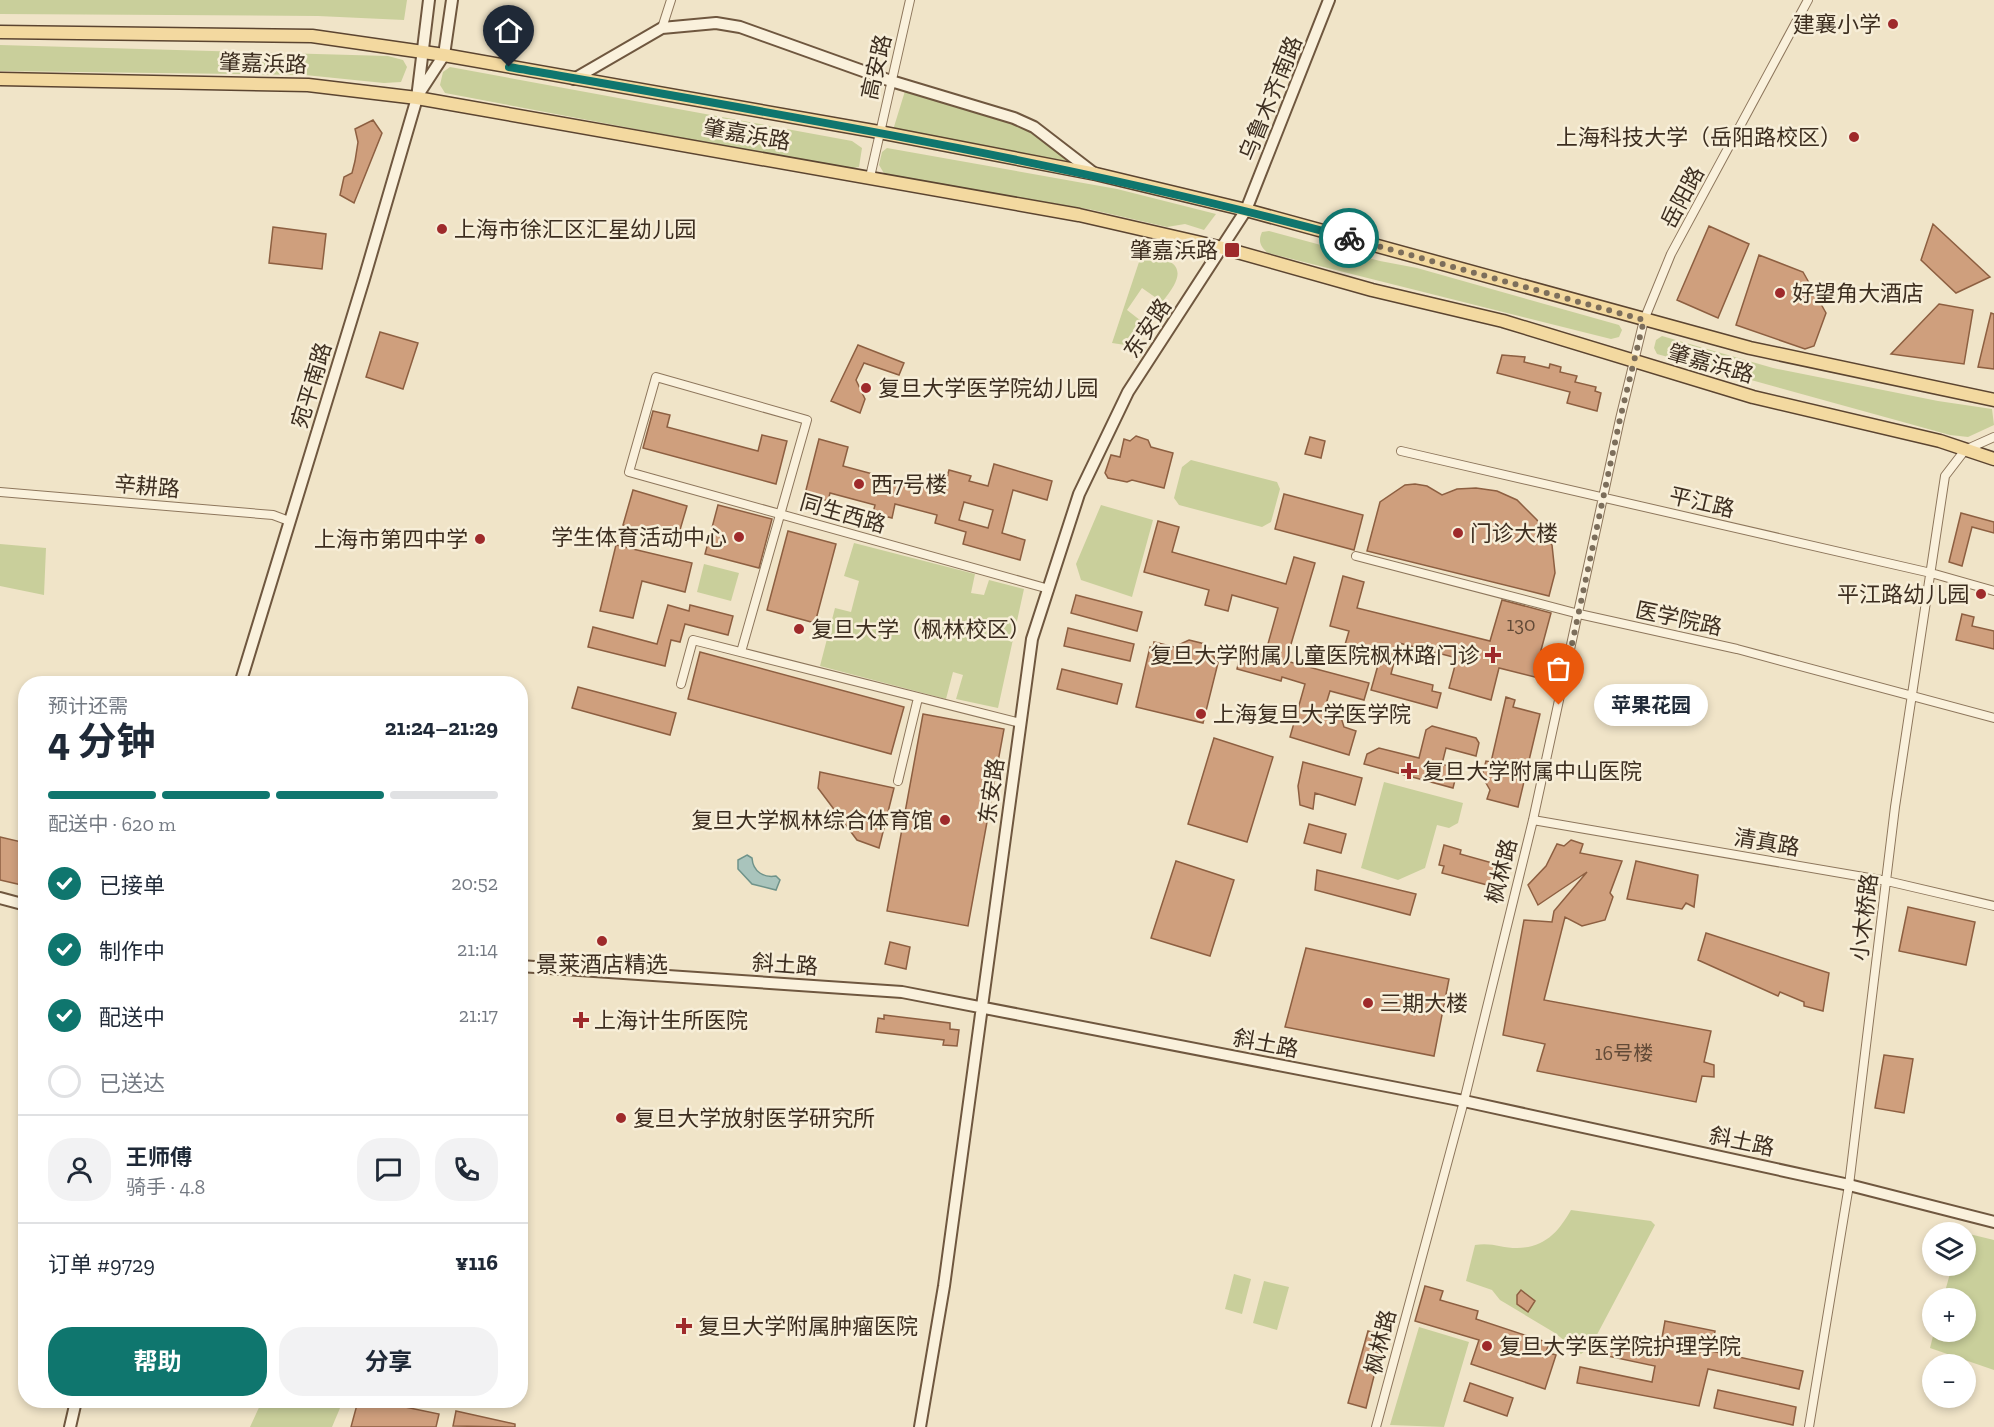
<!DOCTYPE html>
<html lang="zh">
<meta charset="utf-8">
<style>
:root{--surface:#fff;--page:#f2f2f3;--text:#1f2937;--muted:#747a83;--line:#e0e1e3;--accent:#0f766e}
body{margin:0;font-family:"Zilla Slab","Noto Sans SC",serif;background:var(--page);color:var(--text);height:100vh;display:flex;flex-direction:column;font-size:22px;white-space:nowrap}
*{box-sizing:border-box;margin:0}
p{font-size:20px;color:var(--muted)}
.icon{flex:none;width:33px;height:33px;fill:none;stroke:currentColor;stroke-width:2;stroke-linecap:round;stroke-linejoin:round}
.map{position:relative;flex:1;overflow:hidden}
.drawer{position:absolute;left:18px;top:676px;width:510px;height:732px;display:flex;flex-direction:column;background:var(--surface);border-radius:24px;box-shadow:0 3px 9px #0003}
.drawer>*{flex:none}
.buttons{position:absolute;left:1922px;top:1222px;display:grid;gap:12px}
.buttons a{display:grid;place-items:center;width:54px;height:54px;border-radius:50%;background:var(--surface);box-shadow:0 3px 9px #0003;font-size:30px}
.pin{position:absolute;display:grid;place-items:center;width:51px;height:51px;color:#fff;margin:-62px -26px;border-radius:50% 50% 50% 0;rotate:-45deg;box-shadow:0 0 6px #0007}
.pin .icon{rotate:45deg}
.courier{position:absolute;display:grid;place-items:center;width:60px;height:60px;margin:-30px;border:4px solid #0f766e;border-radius:50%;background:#fff;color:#222;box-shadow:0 2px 8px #0007}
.bubble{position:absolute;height:42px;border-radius:21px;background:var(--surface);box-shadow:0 3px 9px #0003;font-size:20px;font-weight:700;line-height:42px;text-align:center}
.overview em{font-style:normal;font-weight:700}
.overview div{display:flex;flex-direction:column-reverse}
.overview{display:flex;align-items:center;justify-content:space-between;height:102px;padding:0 30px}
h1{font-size:39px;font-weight:700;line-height:45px}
.bar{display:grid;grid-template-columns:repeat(4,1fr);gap:9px 6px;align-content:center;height:72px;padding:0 30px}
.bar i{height:8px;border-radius:4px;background:var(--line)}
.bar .current{background:var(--accent)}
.bar p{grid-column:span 4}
.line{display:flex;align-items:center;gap:15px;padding:0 30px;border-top:2px solid var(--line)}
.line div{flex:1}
.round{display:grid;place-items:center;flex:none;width:63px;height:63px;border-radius:24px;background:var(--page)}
ol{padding:0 30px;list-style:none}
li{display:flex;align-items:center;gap:18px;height:66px}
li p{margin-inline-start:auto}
li .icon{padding:6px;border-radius:50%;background:var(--accent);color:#fff;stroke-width:4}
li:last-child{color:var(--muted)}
li i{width:33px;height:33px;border:3px solid var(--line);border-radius:50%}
.cta{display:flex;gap:12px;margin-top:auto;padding:12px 30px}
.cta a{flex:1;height:69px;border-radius:24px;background:var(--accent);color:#fff;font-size:24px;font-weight:700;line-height:69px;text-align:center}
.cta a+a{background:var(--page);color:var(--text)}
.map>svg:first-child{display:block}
.green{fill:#c9cf9b}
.water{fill:#a9c4bc;stroke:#6f938a;stroke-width:1.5}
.building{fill:#cf9f7d;stroke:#8d5f41;stroke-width:1.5;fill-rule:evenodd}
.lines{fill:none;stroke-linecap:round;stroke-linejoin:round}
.street-casing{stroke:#8d765c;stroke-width:10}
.secondary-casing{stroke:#6f573f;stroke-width:14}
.primary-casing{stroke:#5b4430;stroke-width:15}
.street{stroke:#faf1dc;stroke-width:8}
.secondary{stroke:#faf1dc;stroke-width:10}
.primary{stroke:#f3d9a0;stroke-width:12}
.done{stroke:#7c6e5b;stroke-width:6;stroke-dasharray:0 10.8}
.route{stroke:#0f766e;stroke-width:8}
.poi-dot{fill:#9e2a2b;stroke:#f7eed8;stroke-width:2}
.labels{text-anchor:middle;stroke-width:5;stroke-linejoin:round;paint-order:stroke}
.number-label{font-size:20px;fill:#624a37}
.poi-label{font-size:22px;fill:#3d2e20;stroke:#f7eed8;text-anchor:start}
.street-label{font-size:22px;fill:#3d2e20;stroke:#f7eed8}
</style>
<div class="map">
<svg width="1994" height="1427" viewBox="0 0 1994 1427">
<rect width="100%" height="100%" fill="#f0e4c8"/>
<path class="green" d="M0,0H407L404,20L318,16L0,14Z
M0,45L388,56L403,60L407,67L401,82L384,83L305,75L0,71Z
M450,67L852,141L862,148L859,167L847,169L445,93L440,85L443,72Z
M905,91L1019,125L1039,136L1077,166L893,130Z
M887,148L1117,189L1216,214L1204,230L1185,224L1167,227L1093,210L885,175L879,165L882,152Z
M1269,231L1380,261L1417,268L1619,325L1622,330L1619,337L1611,339L1268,253C1260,246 1258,241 1262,232Z
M1142,253C1180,260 1189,270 1162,302L1142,288L1127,310L1145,324L1132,346L1112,343Z
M1662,336L1773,368L1938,401L1992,409L1994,425L1968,437L1950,435L1657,354L1654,348L1656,340Z
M1191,460L1277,482L1280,489L1271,522L1262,527L1179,505L1174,498L1182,467Z
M1101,505L1153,520L1132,597L1081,580L1076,564Z
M854,543L975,574L971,593L984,595L989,580L1024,589L998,708L956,699L963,675L953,672L946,699L820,666L835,608L851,612L859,581L844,576Z
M0,544L46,548L44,595L0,586Z
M704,564L739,573L731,601L697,592Z
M1384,782L1463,803L1458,823L1449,828L1437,825L1425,868L1398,880L1361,868Z
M1571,1210L1651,1221L1655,1225L1591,1346L1581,1354L1555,1333L1500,1300L1492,1290L1466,1281L1475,1245C1491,1242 1502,1248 1517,1248C1545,1248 1559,1231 1571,1210Z
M1961,1232L1994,1240V1370L1930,1348L1934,1332H1965V1299H1943L1952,1266H1965V1233Z
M1234,1274L1251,1279L1242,1314L1225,1309Z
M1264,1281L1289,1287L1277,1330L1253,1323Z
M1419,1327L1469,1342L1444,1427L1390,1425Z
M262,1401H343L332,1427H250Z"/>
<path class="water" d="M747,855L752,858C753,872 764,878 776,876L780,880L776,890L752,884L738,869V860Z"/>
<path class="building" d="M373,120L382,133L354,203L340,195L344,177L352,173L355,161L358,142L355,129Z
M1933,224L1990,277L1956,293L1921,260Z
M1709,226L1749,244L1718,318L1677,300Z
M273,227L326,234L322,269L269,263Z
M1759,255L1803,272L1826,313L1814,346L1805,349L1736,325Z
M1939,304L1973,310L1964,364L1891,354Z
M1991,313L1994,314V369L1978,367Z
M380,332L418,343L403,389L366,377Z
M858,345L904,363L899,375L864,363L856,380L865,399L860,413L831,401Z
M1502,355L1525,357L1524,362L1549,368L1550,364L1561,367L1560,372L1577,376L1575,382L1596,387L1595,391L1601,393L1597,411L1567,403L1570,392L1497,373Z
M653,411L670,415L667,427L758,451L762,435L787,441L776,484L643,448Z
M1136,436L1148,440L1151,447L1173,453L1164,488L1132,480L1127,482L1108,478L1105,473L1111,455L1120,457L1124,439L1130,441Z
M1310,437L1325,441L1321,458L1305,454Z
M819,439L848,447L843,466L943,493L949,470L971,476L969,481L988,486L994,464L1052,481L1047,500L1013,490L1002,533L1025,540L1020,560L963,544L966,532L935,523L937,515L895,504L892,518L873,513L875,505L830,493L828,501L805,494ZM964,502L993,510L988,528L959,520Z
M1415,484L1427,486L1442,495L1457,489L1476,488L1497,491L1517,500L1537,520L1552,545L1555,573L1549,596L1367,551L1380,502L1405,485Z
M633,490L687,506L677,540L623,525Z
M1284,494L1363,515L1354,550L1275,529Z
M718,505L772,519L759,568L705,554Z
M1961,513L1994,522V533L1972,527L1962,566L1949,562Z
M1158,521L1179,527L1172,552L1286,584L1294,557L1315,563L1286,661L1369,683L1364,700L1330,691L1326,704L1340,714L1344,727L1356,731L1349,755L1290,737L1305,684L1282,677L1281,681L1237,669L1243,644L1266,651L1278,608L1232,595L1228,611L1205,605L1209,590L1144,572Z
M788,531L836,544L815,623L767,610Z
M616,545L692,563L685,592L642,581L633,618L600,611Z
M1343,576L1364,582L1357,608L1490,641L1502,600L1551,613L1540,654L1553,657L1547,680L1499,668L1491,700L1449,688L1457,658L1399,643L1391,674L1433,685L1432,691L1441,693L1437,708L1371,690L1378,665L1342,655L1349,631L1330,626Z
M1076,595L1142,612L1137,631L1071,613Z
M668,605L689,611L690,605L733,616L728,635L685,624L680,642L671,640L665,666L588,647L593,627L657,644Z
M1962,614L1974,617L1972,626L1994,631V649L1956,640Z
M1068,628L1134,644L1130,661L1064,646Z
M1189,640L1205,644L1218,663L1203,723L1136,707L1150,647L1153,648L1154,642L1174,647Z
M700,652L904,707L891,754L688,699Z
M1062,669L1122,684L1117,704L1057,689Z
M578,687L676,713L670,735L572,708Z
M1506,697L1515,700L1513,707L1540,714L1518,807L1487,799L1490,790L1482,776L1486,761L1491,762Z
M923,714L1004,729L968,926L887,911Z
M1432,726L1476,738L1479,743L1476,756L1446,748L1442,764L1451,767L1456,776L1453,788L1364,764L1367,754L1379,748L1419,758L1426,730Z
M1214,738L1273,757L1247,842L1188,824Z
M1303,762L1362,778L1355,805L1315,793L1313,809L1300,805L1298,786Z
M820,772L894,788L879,848L857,840L818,788Z
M1309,824L1346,834L1341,853L1304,843Z
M0,837L26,843V886L0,880Z
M1571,840L1583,844L1580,853L1622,861L1610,893L1613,897L1605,920L1582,926L1565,917L1544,1000L1711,1031L1704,1062L1714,1065V1077L1702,1076L1696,1102L1537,1071L1545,1044L1503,1035L1524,920L1552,922L1554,911L1587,872L1538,905L1528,885L1546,866L1557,844L1564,846Z
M1444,845L1461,850L1460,854L1496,864L1491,886L1442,873L1444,866L1439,865Z
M1176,861L1234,880L1210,956L1151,938Z
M1636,861L1698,875L1694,907L1686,903L1682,909L1627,899Z
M1317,870L1416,894L1410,915L1315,890Z
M1908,907L1975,922L1966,965L1899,951Z
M1706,933L1829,973L1823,1011L1804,1006V1002L1780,992L1778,996L1698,960Z
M890,942L910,947L906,969L885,964Z
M1306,948L1449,979L1434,1056L1285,1027Z
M884,1015L950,1023V1029L959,1030L957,1046L943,1045L944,1040L876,1032L878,1018L884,1019Z
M1884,1055L1913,1059L1904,1113L1875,1108Z
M1425,1286L1443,1291L1440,1300L1478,1311L1476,1319L1549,1343L1546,1352L1556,1355L1545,1389L1471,1364L1479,1340L1415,1321Z
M1521,1290L1535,1301L1528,1312L1517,1304V1295Z
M1665,1321L1715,1331L1711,1351L1803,1371L1799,1389L1708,1369L1699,1406L1577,1383L1580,1367L1652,1382L1655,1366L1598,1354L1601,1337L1660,1349Z
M1368,1331L1384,1336L1366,1408L1348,1403Z
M1470,1383L1513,1398L1507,1416L1464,1401Z
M1718,1390L1796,1407L1793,1425L1714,1408Z
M358,1401H376L439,1414L436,1427H351Z
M456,1411L515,1424V1427L453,1426Z"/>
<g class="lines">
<g class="street-casing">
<path id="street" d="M662,28L671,0
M870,177L910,0
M1401,451L1931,573L1994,591
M0,492L273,515L289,521
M1356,556L1579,614L1737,649L1994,718
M741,652L807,420L656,377L629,472L1049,589
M681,684L693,640L1020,723
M898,781L918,698
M1533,820L1887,881L1994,906
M1376,1427L1464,1101L1533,820L1620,419L1644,320L1671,254L1808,0
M1809,1427L1849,1185L1895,807L1945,476L1965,450L1994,437"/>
</g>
<g class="secondary-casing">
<path id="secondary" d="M574,79L662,28L716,23L740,27L891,81L1014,118L1034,127L1095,174
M418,95L444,55L452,0
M240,684L364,279L417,98L429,0
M0,898L26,905
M520,966L902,992L1464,1101L1849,1185L1994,1222
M70,1427L76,1401
M920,1427L944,1286L1032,639L1079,494L1128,392L1246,210L1329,0"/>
</g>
<g class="primary-casing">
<path id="primary" d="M0,32L312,36L444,55L879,132L1096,174L1246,210L1750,348L1994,400
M0,79L308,85L417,98L1079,215L1223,248L1372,290L1503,321L1753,397L1940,441L1994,459"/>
</g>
<use href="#street" class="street"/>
<use href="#secondary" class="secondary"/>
<use href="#primary" class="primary"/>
</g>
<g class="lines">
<path class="done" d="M1349,238L1644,320L1620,419L1559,705"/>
<path class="route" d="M509,67C791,116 1072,163 1349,238"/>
</g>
<g class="poi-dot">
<circle cx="1893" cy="24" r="6"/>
<circle cx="1854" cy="137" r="6"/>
<circle cx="442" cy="229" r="6"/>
<rect x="1224" y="242" width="16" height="16" rx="3"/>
<circle cx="1780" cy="293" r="6"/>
<circle cx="866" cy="388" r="6"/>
<circle cx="859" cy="484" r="6"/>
<circle cx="1458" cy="533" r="6"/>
<circle cx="739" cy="537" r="6"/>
<circle cx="480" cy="539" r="6"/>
<circle cx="1981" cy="594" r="6"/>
<circle cx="799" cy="629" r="6"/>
<path d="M1490 646h6v6h6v6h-6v6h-6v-6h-6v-6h6z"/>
<circle cx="1201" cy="714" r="6"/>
<path d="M1406 762h6v6h6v6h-6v6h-6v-6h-6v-6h6z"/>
<circle cx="945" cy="820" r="6"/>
<circle cx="602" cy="941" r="6"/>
<circle cx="1368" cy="1003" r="6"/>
<path d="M578 1011h6v6h6v6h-6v6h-6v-6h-6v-6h6z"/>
<circle cx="621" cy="1118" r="6"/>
<path d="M681 1317h6v6h6v6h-6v6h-6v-6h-6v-6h6z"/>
<circle cx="1487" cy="1346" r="6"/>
</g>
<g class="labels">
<g class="number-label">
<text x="1521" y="631">130</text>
<text x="1624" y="1060">16号楼</text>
</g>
<g class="poi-label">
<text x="1881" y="32" text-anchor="end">建襄小学</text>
<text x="1842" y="145" text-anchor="end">上海科技大学（岳阳路校区）</text>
<text x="454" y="237">上海市徐汇区汇星幼儿园</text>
<text x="1218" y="258" text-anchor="end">肇嘉浜路</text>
<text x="1792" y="301">好望角大酒店</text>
<text x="878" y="396">复旦大学医学院幼儿园</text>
<text x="871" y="492">西7号楼</text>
<text x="1470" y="541">门诊大楼</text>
<text x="727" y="545" text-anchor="end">学生体育活动中心</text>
<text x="468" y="547" text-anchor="end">上海市第四中学</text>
<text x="1969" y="602" text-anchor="end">平江路幼儿园</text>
<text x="811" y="637">复旦大学（枫林校区）</text>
<text x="1480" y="663" text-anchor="end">复旦大学附属儿童医院枫林路门诊</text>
<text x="1213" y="722">上海复旦大学医学院</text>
<text x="1422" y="779">复旦大学附属中山医院</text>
<text x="933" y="828" text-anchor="end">复旦大学枫林综合体育馆</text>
<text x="602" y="972" text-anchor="middle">景莱酒店精选</text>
<text x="1380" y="1011">三期大楼</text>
<text x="594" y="1028">上海计生所医院</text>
<text x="633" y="1126">复旦大学放射医学研究所</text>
<text x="698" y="1334">复旦大学附属肿瘤医院</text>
<text x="1499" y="1354">复旦大学医学院护理学院</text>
</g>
<g class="street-label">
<text transform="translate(263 63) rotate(2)" y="8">肇嘉浜路</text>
<text transform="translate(876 67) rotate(-77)" y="8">高安路</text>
<text transform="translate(1270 98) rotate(-68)" y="8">乌鲁木齐南路</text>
<text transform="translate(747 134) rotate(10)" y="8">肇嘉浜路</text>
<text transform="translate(1682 197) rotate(-62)" y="8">岳阳路</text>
<text transform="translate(1147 328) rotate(-56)" y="8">东安路</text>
<text transform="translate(1711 363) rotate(16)" y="8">肇嘉浜路</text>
<text transform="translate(311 385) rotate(-73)" y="8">宛平南路</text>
<text transform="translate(147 486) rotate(5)" y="8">辛耕路</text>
<text transform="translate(1702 502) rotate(13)" y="8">平江路</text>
<text transform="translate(843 513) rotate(16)" y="8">同生西路</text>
<text transform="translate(1679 618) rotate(12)" y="8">医学院路</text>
<text transform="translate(991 791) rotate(-82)" y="8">东安路</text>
<text transform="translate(1767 842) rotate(10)" y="8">清真路</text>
<text transform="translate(1501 871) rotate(-76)" y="8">枫林路</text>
<text transform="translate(1864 917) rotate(-83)" y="8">小木桥路</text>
<text transform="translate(785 964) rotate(4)" y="8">斜土路</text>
<text transform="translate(1266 1043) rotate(11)" y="8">斜土路</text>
<text transform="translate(1742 1141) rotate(12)" y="8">斜土路</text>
<text transform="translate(1380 1342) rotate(-76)" y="8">枫林路</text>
</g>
</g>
</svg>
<div class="buttons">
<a><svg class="icon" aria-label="layers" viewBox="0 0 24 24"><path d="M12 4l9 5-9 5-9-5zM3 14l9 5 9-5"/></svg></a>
<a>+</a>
<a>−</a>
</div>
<div class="pin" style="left:1559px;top:705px;background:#ea580c"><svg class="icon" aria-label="bag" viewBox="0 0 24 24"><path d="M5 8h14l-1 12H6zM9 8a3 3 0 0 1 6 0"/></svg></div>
<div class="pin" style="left:509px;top:67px;background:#1f2937"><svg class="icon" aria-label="home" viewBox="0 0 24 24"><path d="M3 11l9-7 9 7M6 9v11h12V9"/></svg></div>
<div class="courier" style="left:1349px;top:238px"><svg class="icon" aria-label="bike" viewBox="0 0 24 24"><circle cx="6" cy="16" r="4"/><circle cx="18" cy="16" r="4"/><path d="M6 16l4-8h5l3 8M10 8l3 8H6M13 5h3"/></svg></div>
<div class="bubble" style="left:1594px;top:684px;width:114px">苹果花园</div>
<section class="drawer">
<div class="overview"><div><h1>4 分钟</h1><p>预计还需</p></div><em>21:24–21:29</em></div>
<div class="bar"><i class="current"></i><i class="current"></i><i class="current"></i><i></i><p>配送中 · 620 m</p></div>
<ol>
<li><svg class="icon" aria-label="check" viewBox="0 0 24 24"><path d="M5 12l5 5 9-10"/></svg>已接单<p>20:52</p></li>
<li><svg class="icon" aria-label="check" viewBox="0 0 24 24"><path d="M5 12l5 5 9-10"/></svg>制作中<p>21:14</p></li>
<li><svg class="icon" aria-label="check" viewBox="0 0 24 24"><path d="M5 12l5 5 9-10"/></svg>配送中<p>21:17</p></li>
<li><i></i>已送达</li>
</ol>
<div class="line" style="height:108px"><a class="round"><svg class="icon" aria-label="person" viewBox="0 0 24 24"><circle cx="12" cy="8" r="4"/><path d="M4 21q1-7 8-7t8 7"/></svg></a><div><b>王师傅</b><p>骑手 · 4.8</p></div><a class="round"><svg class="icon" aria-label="chat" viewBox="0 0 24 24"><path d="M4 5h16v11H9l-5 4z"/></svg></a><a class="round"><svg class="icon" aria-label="phone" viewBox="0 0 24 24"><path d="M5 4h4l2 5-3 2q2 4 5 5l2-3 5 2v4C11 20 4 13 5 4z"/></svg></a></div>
<div class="line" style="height:78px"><div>订单 #9729</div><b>¥116</b></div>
<div class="cta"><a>帮助</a><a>分享</a></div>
</section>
</div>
